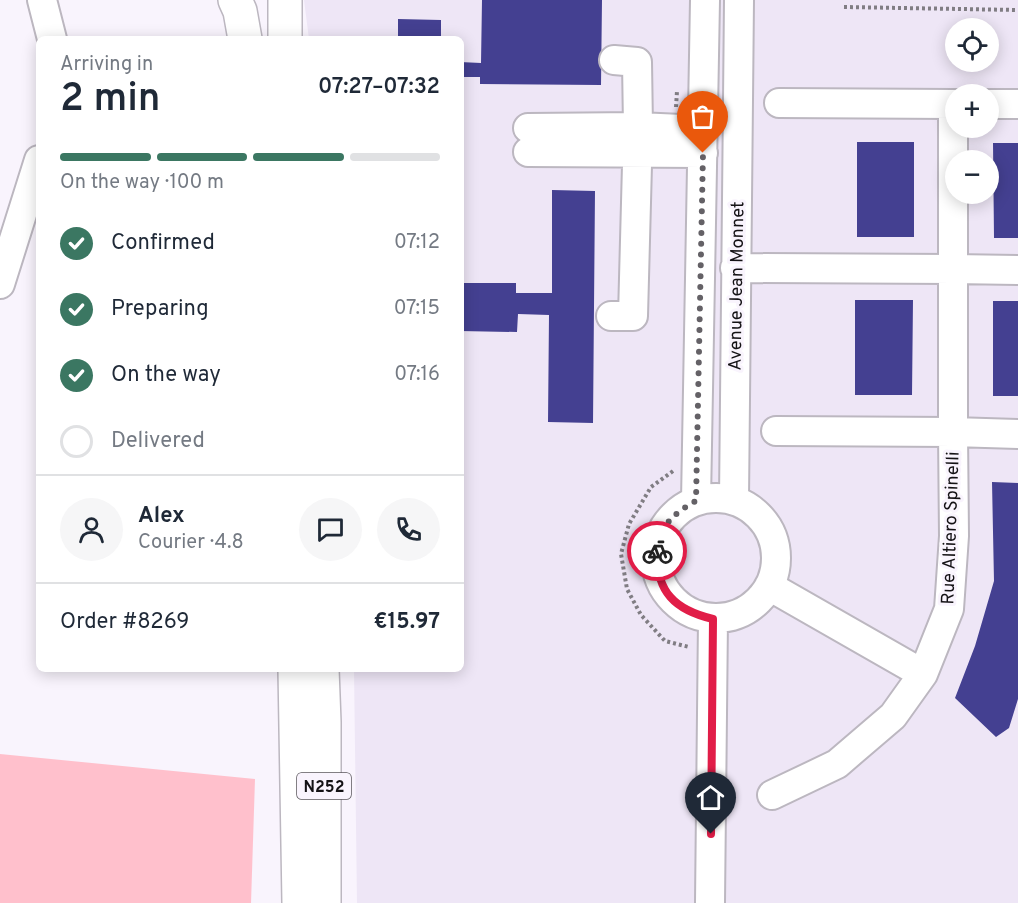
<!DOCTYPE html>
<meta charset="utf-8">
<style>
:root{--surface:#fff;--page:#f6f6f7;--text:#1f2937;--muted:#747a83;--line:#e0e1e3;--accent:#3b7762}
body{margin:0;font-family:Overpass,sans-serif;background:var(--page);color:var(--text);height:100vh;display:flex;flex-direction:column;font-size:22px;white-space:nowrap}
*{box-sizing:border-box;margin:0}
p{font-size:20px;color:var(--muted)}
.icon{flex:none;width:33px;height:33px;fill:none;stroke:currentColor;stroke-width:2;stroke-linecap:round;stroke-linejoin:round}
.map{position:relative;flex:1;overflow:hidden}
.sheet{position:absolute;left:36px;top:36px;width:428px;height:636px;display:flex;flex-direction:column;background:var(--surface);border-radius:9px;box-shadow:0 3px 15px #0003}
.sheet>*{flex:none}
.fabs{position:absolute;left:945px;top:18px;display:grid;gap:12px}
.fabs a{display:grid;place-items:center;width:54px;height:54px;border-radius:50%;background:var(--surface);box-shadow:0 3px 15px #0003;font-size:30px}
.pin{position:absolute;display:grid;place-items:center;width:51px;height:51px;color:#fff;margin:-62px -26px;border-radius:50% 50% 50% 0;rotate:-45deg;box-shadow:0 0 6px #0007}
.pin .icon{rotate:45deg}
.courier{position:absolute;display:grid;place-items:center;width:60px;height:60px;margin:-30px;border:4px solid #e11d48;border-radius:50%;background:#fff;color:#222;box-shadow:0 2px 8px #0007}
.headline em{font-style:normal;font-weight:600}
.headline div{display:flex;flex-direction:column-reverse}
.headline{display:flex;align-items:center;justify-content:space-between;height:102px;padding:0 24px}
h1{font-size:39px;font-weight:600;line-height:45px}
.bar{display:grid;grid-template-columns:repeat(4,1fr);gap:9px 6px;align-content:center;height:72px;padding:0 24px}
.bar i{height:8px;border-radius:4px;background:var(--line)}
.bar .selected{background:var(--accent)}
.bar p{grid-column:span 4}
.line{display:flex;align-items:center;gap:15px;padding:0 24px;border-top:2px solid var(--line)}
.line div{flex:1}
.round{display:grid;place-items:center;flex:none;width:63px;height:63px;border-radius:32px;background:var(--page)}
ol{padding:0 24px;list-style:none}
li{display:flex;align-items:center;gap:18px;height:66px}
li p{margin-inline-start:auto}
li .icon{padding:6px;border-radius:50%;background:var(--accent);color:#fff;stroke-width:4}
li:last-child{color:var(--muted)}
li i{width:33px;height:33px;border:3px solid var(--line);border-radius:50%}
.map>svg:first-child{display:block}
.built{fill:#eee6f6;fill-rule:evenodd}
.green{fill:#ffc0cc}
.building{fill:#444091}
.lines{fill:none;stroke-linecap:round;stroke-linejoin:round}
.minor-casing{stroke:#bcb7c0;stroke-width:32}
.major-casing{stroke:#bcb7c0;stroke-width:36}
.path{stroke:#807d83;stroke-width:4;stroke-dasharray:3 3;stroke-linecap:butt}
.minor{stroke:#fff;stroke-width:28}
.major{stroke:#fff;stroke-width:33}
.done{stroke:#646166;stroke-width:6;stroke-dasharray:0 10.8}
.route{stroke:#e11d48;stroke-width:8}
.labels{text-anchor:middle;stroke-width:6;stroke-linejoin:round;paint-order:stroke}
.shield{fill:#f9f4fd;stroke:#59565b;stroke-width:1.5}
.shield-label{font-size:16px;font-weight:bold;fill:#141215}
.street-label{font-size:18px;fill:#141215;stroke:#f9f4fd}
</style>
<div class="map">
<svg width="1018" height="903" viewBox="0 0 1018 903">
<rect width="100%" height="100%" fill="#f9f4fd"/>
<path class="built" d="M304,0H1018V903H357L354,669H460V39H309ZM956,28H988V62H956ZM956,94H988V128H956ZM956,160H988V194H956Z"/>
<path class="green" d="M0,754L255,779L251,903H0Z"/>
<path class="building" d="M482,0H602L601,85L480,84V77H460V62L481,63Z
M398,19L441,20V39H398Z
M857,142H914V237H857Z
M993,143H1018V238H994Z
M552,190L595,191L593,423L548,422L549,315L518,314L517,332L460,331V283H516V293H552Z
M855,300H913L912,395H855Z
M993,301H1018V396H993Z
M992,482L1018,483V699L1009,728L996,737L955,698L975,646L994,581Z"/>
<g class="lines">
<g class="minor-casing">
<path id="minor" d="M42,0L52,39
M779,103L953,104
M988,104H1018
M528,128L638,127L703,130
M528,152L703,153
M735,268L953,269V104H956
M1018,270L953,269V432L1018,434
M0,284L39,160
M611,316H633L638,127L637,62L614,60
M656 558a60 60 0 1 1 120 0a60 60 0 1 1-120 0Z
M734,500L739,0
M696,501L705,0
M769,586L923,674
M772,795L837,764L893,716L923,674L949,609L954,536L953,432L776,431
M710,903L713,619"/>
</g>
<g class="major-casing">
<path id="major" d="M235,0L240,11L245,39
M285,0V39
M295,669L299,903
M322,669L324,722V903"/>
</g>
<path class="path" d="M844,7L1018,10
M676,107L677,91
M673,471L651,487L629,524L621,554L627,589L641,615L665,641L689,647"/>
<use href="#minor" class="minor"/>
<use href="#major" class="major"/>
</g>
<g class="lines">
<path class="done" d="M657,551C657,527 677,511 696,501L703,153"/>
<path class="route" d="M657,551C656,592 675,610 713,619L711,834"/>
</g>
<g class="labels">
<rect class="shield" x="297" y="773" width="54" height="26" rx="4.5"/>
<g class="shield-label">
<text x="324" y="792">N252</text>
</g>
<g class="street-label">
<text transform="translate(736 286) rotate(-89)" y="6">Avenue Jean Monnet</text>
<text transform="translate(950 528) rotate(-88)" y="6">Rue Altiero Spinelli</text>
</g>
</g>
</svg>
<div class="fabs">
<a><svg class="icon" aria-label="locate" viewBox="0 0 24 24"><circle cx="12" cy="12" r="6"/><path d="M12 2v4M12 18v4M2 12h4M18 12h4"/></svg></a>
<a>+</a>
<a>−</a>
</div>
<div class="pin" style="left:703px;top:153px;background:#ea580c"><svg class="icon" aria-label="bag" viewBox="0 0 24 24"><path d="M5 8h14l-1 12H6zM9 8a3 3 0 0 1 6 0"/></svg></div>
<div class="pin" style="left:711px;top:834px;background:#1f2937"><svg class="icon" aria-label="home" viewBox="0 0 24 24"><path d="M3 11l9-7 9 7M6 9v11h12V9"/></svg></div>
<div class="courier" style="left:657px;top:551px"><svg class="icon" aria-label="bike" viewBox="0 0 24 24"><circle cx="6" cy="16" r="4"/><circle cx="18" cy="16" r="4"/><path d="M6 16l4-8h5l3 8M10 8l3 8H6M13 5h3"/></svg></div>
<section class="sheet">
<div class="headline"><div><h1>2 min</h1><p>Arriving in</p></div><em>07:27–07:32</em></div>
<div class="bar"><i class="selected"></i><i class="selected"></i><i class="selected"></i><i></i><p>On the way · 100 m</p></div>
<ol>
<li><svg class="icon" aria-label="check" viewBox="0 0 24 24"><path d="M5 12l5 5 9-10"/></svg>Confirmed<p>07:12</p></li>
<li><svg class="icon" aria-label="check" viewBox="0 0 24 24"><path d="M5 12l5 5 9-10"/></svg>Preparing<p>07:15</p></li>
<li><svg class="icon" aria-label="check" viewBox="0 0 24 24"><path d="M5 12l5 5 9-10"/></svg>On the way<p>07:16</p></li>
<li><i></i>Delivered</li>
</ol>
<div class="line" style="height:108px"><a class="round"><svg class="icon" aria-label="person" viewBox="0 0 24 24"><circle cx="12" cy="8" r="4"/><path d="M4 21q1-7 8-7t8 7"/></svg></a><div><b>Alex</b><p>Courier · 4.8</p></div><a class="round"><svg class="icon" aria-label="chat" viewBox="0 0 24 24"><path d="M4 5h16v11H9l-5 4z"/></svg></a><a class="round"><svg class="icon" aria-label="phone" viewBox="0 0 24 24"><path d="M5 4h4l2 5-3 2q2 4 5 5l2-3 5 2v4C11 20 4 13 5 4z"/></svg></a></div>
<div class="line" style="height:78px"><div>Order #8269</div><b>€15.97</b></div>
</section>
</div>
